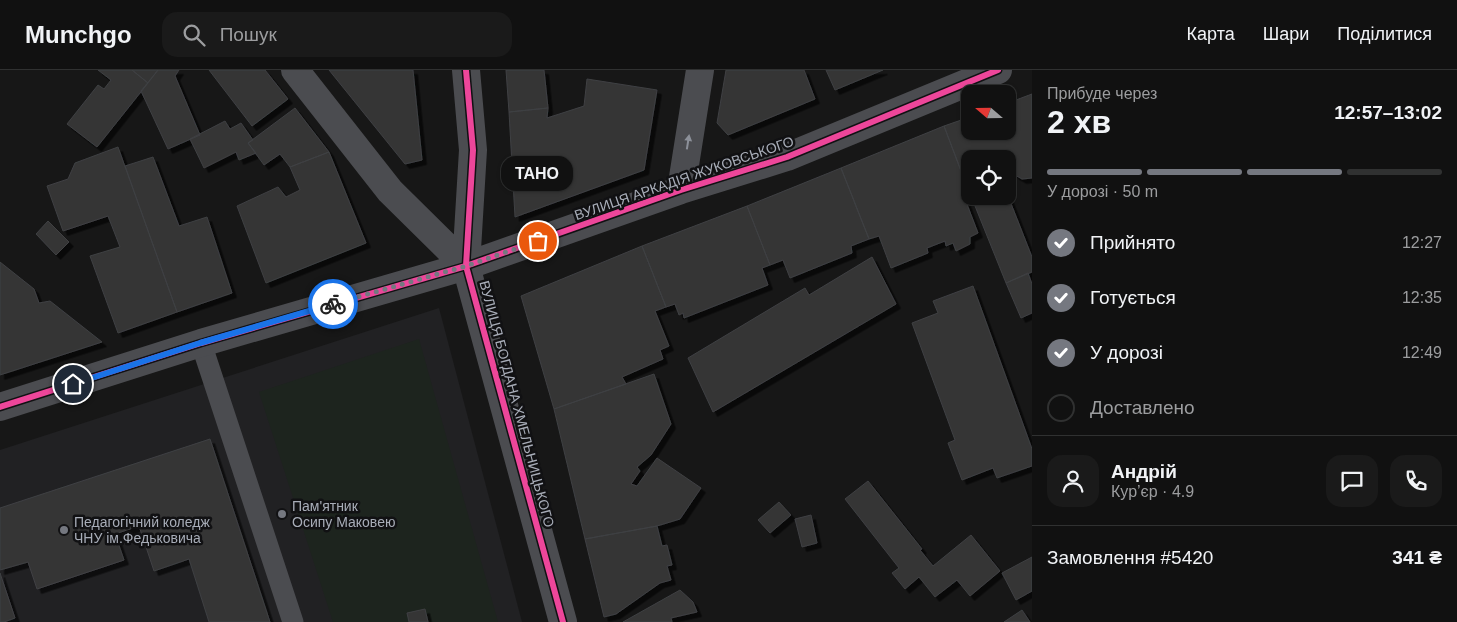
<!DOCTYPE html>
<html lang="uk">
<meta charset="utf-8">
<style>
:root{--surface:#111;--page:#1a1a1a;--text:#f1f3f6;--muted:#9c9d9f;--line:#303131;--accent:#757880}
body{margin:0;font-family:Arial,sans-serif;background:var(--page);color:var(--text);height:100vh;display:flex;flex-direction:column;font-size:19px;white-space:nowrap}
*{box-sizing:border-box;margin:0}
p{font-size:16px;color:var(--muted)}
.icon{flex:none;width:28px;height:28px;fill:none;stroke:currentColor;stroke-width:2;stroke-linecap:round;stroke-linejoin:round}
.map{position:relative;flex:1;overflow:hidden}
.panel{display:flex;flex-direction:column;background:var(--surface);width:425px}
.panel>*{flex:none}
.needle{width:32px;rotate:290deg}
.tools{position:absolute;left:961px;top:15px;display:grid;gap:10px}
.tools a{display:grid;place-items:center;width:55px;height:55px;border-radius:10px;background:var(--surface);box-shadow:0 1px 4px #0004,0 0 0 1px var(--line);font-size:25px}
.pin{position:absolute;display:grid;place-items:center;width:42px;height:42px;color:#fff;margin:-21px;border:2px solid #fff;border-radius:50%;box-shadow:0 1px 5px #0007}
.courier{position:absolute;display:grid;place-items:center;width:50px;height:50px;margin:-25px;border:4px solid #1a73e8;border-radius:50%;background:#fff;color:#222;box-shadow:0 1px 6px #0007}
.bubble{position:absolute;height:35px;border-radius:15px;background:var(--surface);box-shadow:0 1px 4px #0004,0 0 0 1px var(--line);font-size:16px;font-weight:800;line-height:35px;text-align:center}
.summary em{font-style:normal;font-weight:800}
.summary div{display:flex;flex-direction:column-reverse}
.summary{display:flex;align-items:center;justify-content:space-between;height:85px;padding:0 15px}
h1{font-size:32px;font-weight:800;line-height:38px}
.bar{display:grid;grid-template-columns:repeat(4,1fr);gap:8px 5px;align-content:center;height:60px;padding:0 15px}
.bar i{height:6px;border-radius:4px;background:var(--line)}
.bar .active{background:var(--accent)}
.bar p{grid-column:span 4}
.line{display:flex;align-items:center;gap:12px;padding:0 15px;border-top:1px solid var(--line)}
.line div{flex:1}
.round{display:grid;place-items:center;flex:none;width:52px;height:52px;border-radius:15px;background:var(--page)}
ol{padding:0 15px;list-style:none}
li{display:flex;align-items:center;gap:15px;height:55px}
li p{margin-inline-start:auto}
li .icon{padding:5px;border-radius:50%;background:var(--accent);color:#fff;stroke-width:4}
li:last-child{color:var(--muted)}
li i{width:28px;height:28px;border:2px solid var(--line);border-radius:50%}
header{display:flex;align-items:center;gap:30px;box-sizing:border-box;height:70px;padding:0 25px;background:var(--surface);border-bottom:1px solid var(--line)}
header strong{font-size:24px}
nav{display:flex;gap:28px;margin-inline-start:auto;font-size:18px}
.search{width:350px;height:45px;background:var(--page);display:flex;align-items:center;gap:12px;box-sizing:border-box;padding:0 18px;border-radius:15px;color:var(--muted);font-size:19px}
main{display:flex;flex:1;min-height:0}
.map>svg:first-child{display:block}
.built{fill:#212123}
.green{fill:#1d241e}
.building{fill:#353536;stroke:#3f4043;filter:url(#shadow)}
.lines{fill:none;stroke-linecap:round;stroke-linejoin:round}
.service{stroke:#4b4c50;stroke-width:21}
.minor{stroke:#4b4c50;stroke-width:28}
.cycleway-casing{stroke:#111113;stroke-width:9}
.cycleway{stroke:#ed469a;stroke-width:6}
.oneway{fill:#8c9099}
.done{stroke:#757880;stroke-width:5;stroke-dasharray:0 9}
.route{stroke:#1a73e8;stroke-width:6}
.poi-dot{fill:#757880;stroke:#111113;stroke-width:2}
.labels{text-anchor:middle;stroke-width:5;stroke-linejoin:round;paint-order:stroke}
.street-label{font-size:14px;fill:#a8adb8;stroke:#111113}
.poi-label{font-size:14px;fill:#a8adb8;stroke:#111113;text-anchor:start}
</style>
<header>
<strong>Munchgo</strong>
<div class="search"><svg class="icon" aria-label="search" viewBox="0 0 24 24"><circle cx="10" cy="10" r="6"/><path d="M15 15l6 6"/></svg>Пошук</div>
<nav><a>Карта</a><a>Шари</a><a>Поділитися</a></nav>
</header>
<main>
<div class="map">
<svg width="1032" height="552" viewBox="0 0 1032 552">
<defs>
<filter id="shadow"><feDropShadow dx="4.5" dy="4.5" stdDeviation="0" flood-color="#0009"/></filter>
</defs>
<rect width="100%" height="100%" fill="#171717"/>
<path class="built" d="M439,238L522,552H0V380Z"/>
<path class="green" d="M419,269L498,552H333L259,322Z"/>
<path class="building" d="M98,0H132L148,13L97,77L67,54L98,15L104,19L111,10Z
M132,0H158L148,13Z
M158,0H179L175,6L200,65L168,79L141,21Z
M209,0H265L288,29L252,56Z
M329,0H413L422,90L405,94Z
M506,0H544L548,38L509,42Z
M726,0H804L815,29L728,65L717,53Z
M826,0H883L835,20Z
M587,9L657,20L644,100L515,147L509,42L548,38L547,48L584,36Z
M1032,24V108L1022,109L1015,105L1012,102L1009,96H1008V89H970V125L944,56L970,47V61H1008V33Z
M295,38L329,82L290,97L280,84L264,95L248,73Z
M225,51L230,59L241,53L253,70L248,73L256,83L239,90L236,82L204,98L190,69Z
M944,56L971,127L965,129L978,163L970,167V174L956,181L953,173L946,176L945,171L927,178L928,183L891,198L879,166L869,169L841,98Z
M118,77L177,242L118,263L90,186L120,177L108,146L63,161L47,116L68,109L75,93Z
M329,82L366,173L266,213L237,136L278,117L286,127L300,120L290,97Z
M153,87L179,156L207,147L232,223L177,242L125,96Z
M841,98L869,169L851,176L852,183L790,208L783,190L770,195L747,136Z
M971,126H1008L1032,187V202L1006,213Z
M747,136L770,195L762,198L768,215L684,248L683,243L679,245L675,234L666,237L642,176Z
M48,151L69,172L56,185L36,164Z
M642,176L666,237L655,241L669,276L660,280L663,289L622,307L626,314L554,339L521,226Z
M872,187L896,234L713,342L688,288L805,218L809,225Z
M0,192L34,219L39,233L50,231L102,272L0,305Z
M1028,203L1032,214V243L1021,248L1006,213Z
M973,216L1032,379V396L997,408L993,398L962,410L948,373L955,370L912,253L938,243L933,231Z
M654,304L671,354L651,385L637,397L640,401L631,414L637,416L657,388L701,418L680,449L657,456L585,469L554,339Z
M210,369L270,552H209L189,489L154,501L139,456L115,464L124,490L37,519L28,492L0,500V438Z
M868,411L922,479L920,480L933,496L971,465L1000,501L970,526L957,510L935,527L919,507L905,519L892,503L899,498L845,429Z
M779,432L791,445L770,463L758,450Z
M811,445L817,473L802,477L795,449Z
M657,456L662,476L667,475L672,495L667,496L671,510L660,513L616,544L604,547L585,469Z
M1032,487V521L1016,530L1002,503Z
M0,503L15,548L4,552H0Z
M680,520L693,532L697,542L671,548L672,552H623Z
M425,539L428,552H409L407,543Z
M1022,540L1030,552H1004Z"/>
<g class="lines">
<path class="service" d="M201,273L293,552"/>
<path class="minor" d="M295,0L390,121L466,196
M466,0L473,80L466,196L563,552
M681,120L700,0
M0,337L201,273L466,196L681,120L787,87L998,0"/>
<g class="cycleway-casing">
<path id="cycleway" d="M466,0L473,80L466,196L563,552
M0,337L201,273L466,196L681,120L787,87L998,0"/>
</g>
<use href="#cycleway" class="cycleway"/>
</g>
<defs><path id="oneway-solid" d="M-6-.8H1V-3.2L6.5 0L1 3.2V.8H-6Z" transform="scale(1.25)"/></defs>
<use class="oneway" href="#oneway-solid" transform="translate(688 72) rotate(-81)"/>
<g class="lines">
<path class="done" d="M333,234L466,196L538,171"/>
<path class="route" d="M73,314L200,273L333,234"/>
</g>
<g class="poi-dot">
<circle cx="282" cy="444" r="5"/>
<circle cx="64" cy="460" r="5"/>
</g>
<g class="labels">
<g class="street-label">
<text transform="translate(684 108) rotate(-19)" y="5">ВУЛИЦЯ АРКАДІЯ ЖУКОВСЬКОГО</text>
<text transform="translate(517 334) rotate(75)" y="5">ВУЛИЦЯ БОГДАНА ХМЕЛЬНИЦЬКОГО</text>
</g>
<g class="poi-label">
<text x="292" y="441">Пам'ятник<tspan x="292" dy="16">Осипу Маковею</tspan></text>
<text x="74" y="457">Педагогічний коледж<tspan x="74" dy="16">ЧНУ ім.Федьковича</tspan></text>
</g>
</g>
</svg>
<div class="tools">
<a><svg class="needle" viewBox="-14 -14 28 28"><path d="M0-13l5 13h-10z" fill="#e53935"/><path d="M0 13l5-13h-10z" fill="#9c9d9f"/></svg></a>
<a><svg class="icon" aria-label="locate" viewBox="0 0 24 24"><circle cx="12" cy="12" r="6"/><path d="M12 2v4M12 18v4M2 12h4M18 12h4"/></svg></a>
</div>
<div class="pin" style="left:538px;top:171px;background:#ea580c"><svg class="icon" aria-label="bag" viewBox="0 0 24 24"><path d="M5 8h14l-1 12H6zM9 8a3 3 0 0 1 6 0"/></svg></div>
<div class="pin" style="left:73px;top:314px;background:#1f2937"><svg class="icon" aria-label="home" viewBox="0 0 24 24"><path d="M3 11l9-7 9 7M6 9v11h12V9"/></svg></div>
<div class="courier" style="left:333px;top:234px"><svg class="icon" aria-label="bike" viewBox="0 0 24 24"><circle cx="6" cy="16" r="4"/><circle cx="18" cy="16" r="4"/><path d="M6 16l4-8h5l3 8M10 8l3 8H6M13 5h3"/></svg></div>
<div class="bubble" style="left:501px;top:86px;width:72px">TAHO</div>
</div>
<section class="panel">
<div class="summary"><div><h1>2 хв</h1><p>Прибуде через</p></div><em>12:57–13:02</em></div>
<div class="bar"><i class="active"></i><i class="active"></i><i class="active"></i><i></i><p>У дорозі · 50 m</p></div>
<ol>
<li><svg class="icon" aria-label="check" viewBox="0 0 24 24"><path d="M5 12l5 5 9-10"/></svg>Прийнято<p>12:27</p></li>
<li><svg class="icon" aria-label="check" viewBox="0 0 24 24"><path d="M5 12l5 5 9-10"/></svg>Готується<p>12:35</p></li>
<li><svg class="icon" aria-label="check" viewBox="0 0 24 24"><path d="M5 12l5 5 9-10"/></svg>У дорозі<p>12:49</p></li>
<li><i></i>Доставлено</li>
</ol>
<div class="line" style="height:90px"><a class="round"><svg class="icon" aria-label="person" viewBox="0 0 24 24"><circle cx="12" cy="8" r="4"/><path d="M4 21q1-7 8-7t8 7"/></svg></a><div><b>Андрій</b><p>Кур’єр · 4.9</p></div><a class="round"><svg class="icon" aria-label="chat" viewBox="0 0 24 24"><path d="M4 5h16v11H9l-5 4z"/></svg></a><a class="round"><svg class="icon" aria-label="phone" viewBox="0 0 24 24"><path d="M5 4h4l2 5-3 2q2 4 5 5l2-3 5 2v4C11 20 4 13 5 4z"/></svg></a></div>
<div class="line" style="height:65px"><div>Замовлення #5420</div><b>341 ₴</b></div>
</section>
</main>
